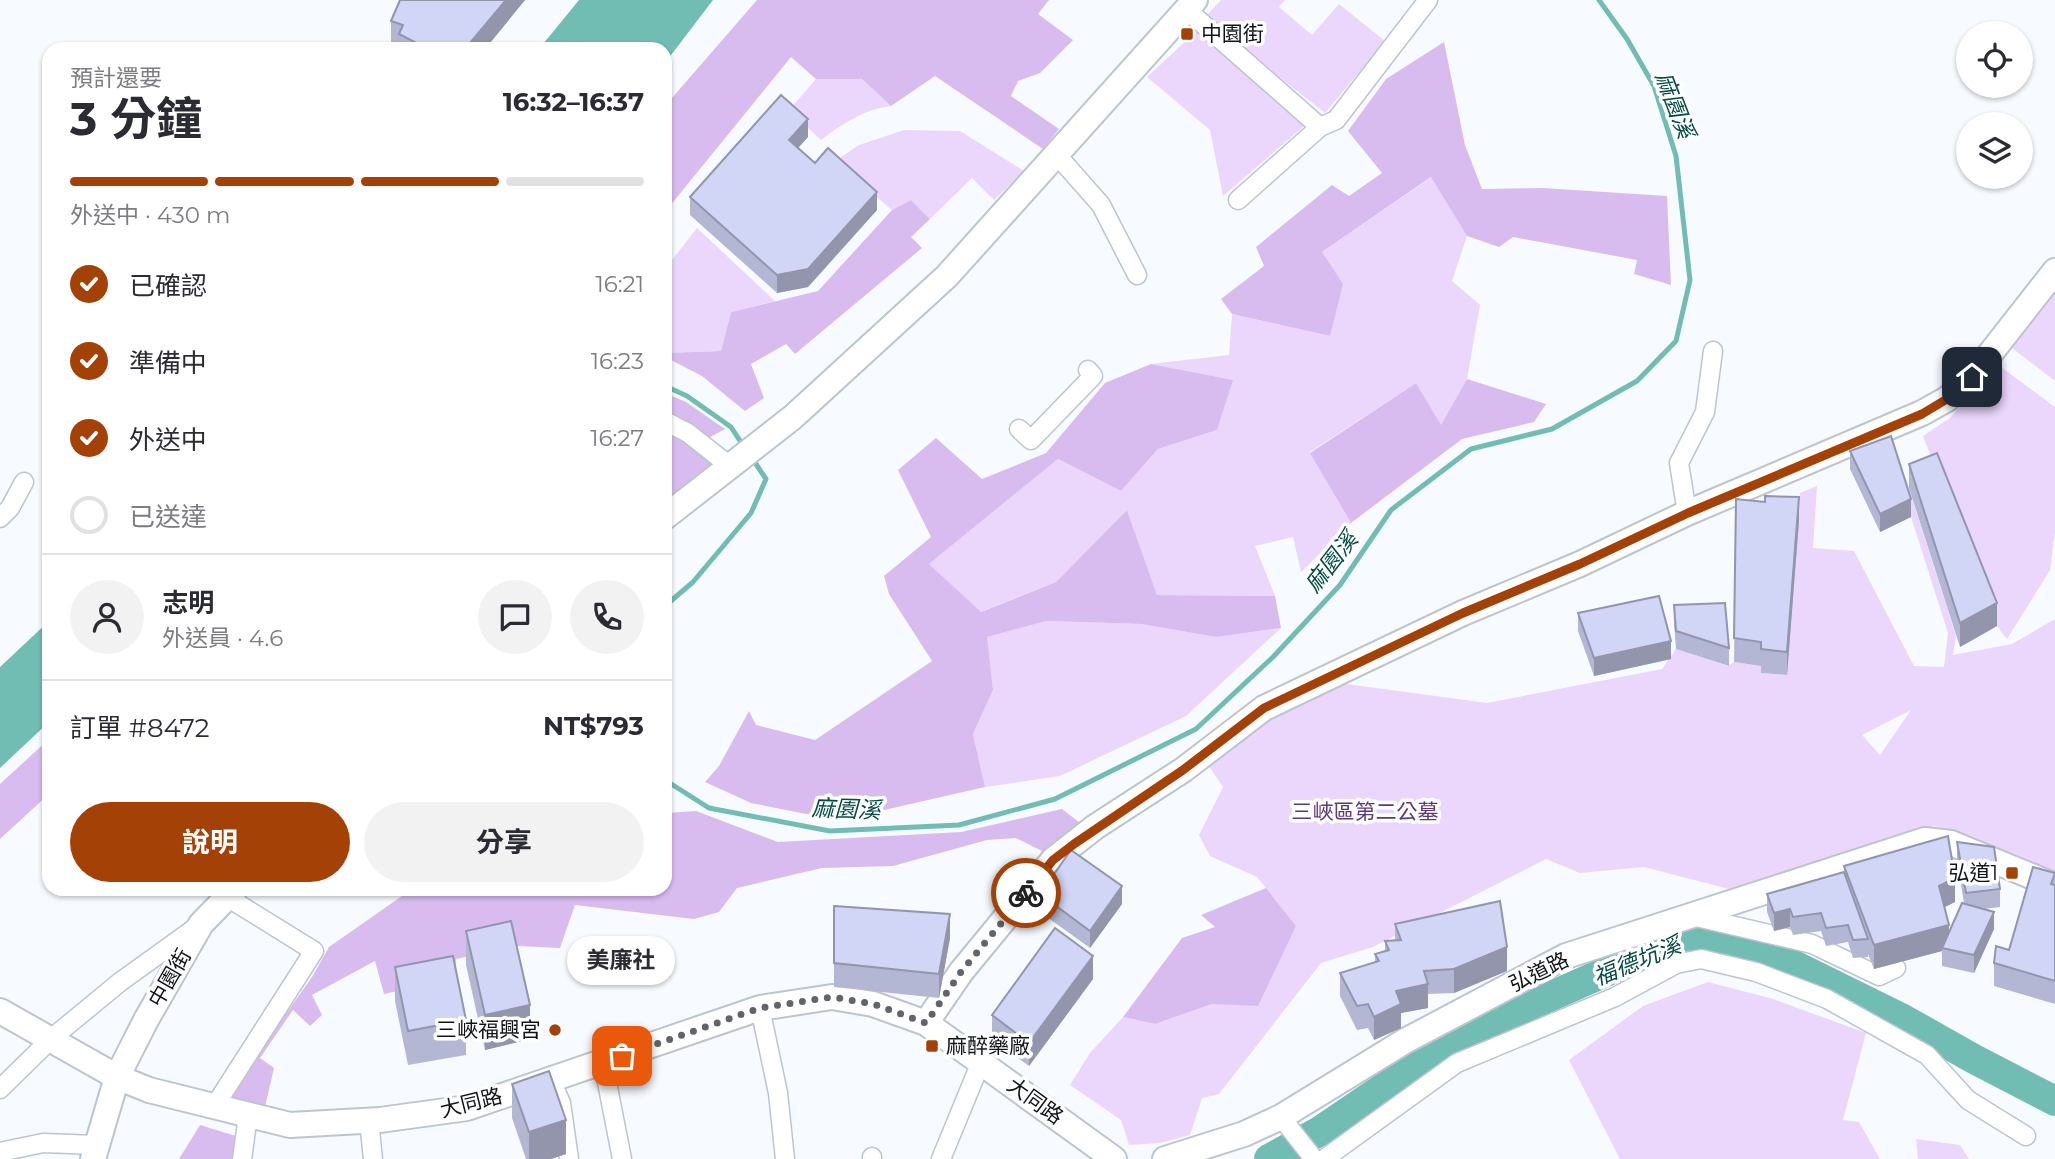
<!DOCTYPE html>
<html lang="zh-TW">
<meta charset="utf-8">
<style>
:root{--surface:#fff;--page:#f2f2f3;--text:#2b2b33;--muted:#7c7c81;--line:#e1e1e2;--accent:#a44106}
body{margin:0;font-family:Montserrat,"Noto Sans TC",sans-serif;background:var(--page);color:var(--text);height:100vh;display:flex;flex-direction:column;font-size:26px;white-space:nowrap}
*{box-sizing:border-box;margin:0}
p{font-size:23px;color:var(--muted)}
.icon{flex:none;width:38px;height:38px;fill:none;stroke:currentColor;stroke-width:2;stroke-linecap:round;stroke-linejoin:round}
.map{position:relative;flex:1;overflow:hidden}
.side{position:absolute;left:42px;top:42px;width:630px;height:854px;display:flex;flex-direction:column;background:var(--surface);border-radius:21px;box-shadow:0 2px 5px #0004}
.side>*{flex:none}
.tools{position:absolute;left:1956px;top:21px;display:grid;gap:14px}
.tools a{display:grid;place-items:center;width:77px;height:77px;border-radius:50%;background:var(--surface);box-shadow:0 2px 5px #0004;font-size:35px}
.pin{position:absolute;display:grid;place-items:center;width:60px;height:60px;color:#fff;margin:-30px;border-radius:14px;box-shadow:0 4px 10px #0006}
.courier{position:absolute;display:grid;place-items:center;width:70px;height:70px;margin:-35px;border:5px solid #a44106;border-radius:50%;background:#fff;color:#222;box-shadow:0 2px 9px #0007}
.bubble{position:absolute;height:49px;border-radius:24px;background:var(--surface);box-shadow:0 2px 5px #0004;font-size:23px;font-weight:700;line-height:49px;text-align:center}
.summary em{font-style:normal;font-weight:700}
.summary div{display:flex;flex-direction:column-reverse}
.summary{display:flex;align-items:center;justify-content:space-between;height:119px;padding:0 28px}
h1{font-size:46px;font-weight:700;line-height:52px}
.bar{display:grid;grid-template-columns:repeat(4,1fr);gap:10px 7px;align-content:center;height:84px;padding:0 28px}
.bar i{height:9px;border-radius:5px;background:var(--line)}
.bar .active{background:var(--accent)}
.bar p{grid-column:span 4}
.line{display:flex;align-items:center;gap:18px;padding:0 28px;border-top:2px solid var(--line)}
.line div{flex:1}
.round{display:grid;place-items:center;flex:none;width:74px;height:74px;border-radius:37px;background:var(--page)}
ol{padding:0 28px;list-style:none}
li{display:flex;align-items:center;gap:21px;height:77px}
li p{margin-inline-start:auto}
li .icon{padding:7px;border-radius:50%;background:var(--accent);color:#fff;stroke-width:4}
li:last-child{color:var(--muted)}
li i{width:38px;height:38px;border:4px solid var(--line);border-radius:50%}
.button{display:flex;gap:14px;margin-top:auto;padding:14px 28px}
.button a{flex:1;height:80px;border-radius:42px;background:var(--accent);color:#fff;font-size:28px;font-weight:700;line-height:80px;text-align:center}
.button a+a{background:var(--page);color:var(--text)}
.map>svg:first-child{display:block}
.green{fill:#ebd6fc;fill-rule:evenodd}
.forest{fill:#d9bcef}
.water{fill:#71bcb3}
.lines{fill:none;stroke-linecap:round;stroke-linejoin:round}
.stream{stroke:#71bcb3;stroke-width:5}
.river{stroke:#71bcb3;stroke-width:30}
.street-casing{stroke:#bcc5ce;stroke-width:21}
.secondary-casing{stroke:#bcc5ce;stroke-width:28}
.street{stroke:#fff;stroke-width:18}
.secondary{stroke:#fff;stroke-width:24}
.wall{fill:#b4b7d4}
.shaded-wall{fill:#9295ac}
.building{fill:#d1d5f6;stroke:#9295ac;stroke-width:2}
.done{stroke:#616468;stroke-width:7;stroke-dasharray:0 12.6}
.route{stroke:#a44106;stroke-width:9}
.poi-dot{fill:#a44106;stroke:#fff;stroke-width:2.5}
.labels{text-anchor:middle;stroke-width:7;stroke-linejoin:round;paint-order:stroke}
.poi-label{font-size:21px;fill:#101316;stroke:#fff;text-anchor:start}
.park-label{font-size:21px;fill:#5e3976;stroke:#fff}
.street-label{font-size:21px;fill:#101316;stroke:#fff}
.water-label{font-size:23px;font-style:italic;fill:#044b46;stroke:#fff}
</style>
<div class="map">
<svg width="2055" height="1159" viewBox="0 0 2055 1159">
<rect width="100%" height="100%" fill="#f7fbff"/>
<path class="green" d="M1221,0H1285L1279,7L1312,35L1339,4L1385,41L1325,113L1278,76L1207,15Z
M1200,28L1304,126L1223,196L1210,130L1147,77Z
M816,79H862L891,106C865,109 842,124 821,140L789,110Z
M904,130L960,131L1024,171L994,200L972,178L930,219L911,200L892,210L835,161L859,145Z
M1432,177L1467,236L1452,281L1480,305L1467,379L1441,426L1416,383L1310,452L1351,523L1301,572L1293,537L1255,546L1275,596L1157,595L1127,510L1056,582L980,612L929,564L1058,459L1121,491L1158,449L1217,430L1232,380L1151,364L1229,355L1232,314L1330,336L1322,252Z
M697,228L775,301L731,312L721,351L665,353V269Z
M2055,293V381L2012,348Z
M1997,364L2055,407V531L2050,570L2007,639L1997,626L1923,436L1950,418Z
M1897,451L1956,636L1953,655L2012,644L2055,619V875L2020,858L1934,826L1795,872L1729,889L1644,867L1580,873L1546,859L1373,947L1321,963L1219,1094L1202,1098L1190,1135L1160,1143L1129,1145L1121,1120L1070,1085L1090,1053L1123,1017L1155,1024L1212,1004L1296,926L1257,877L1210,856L1199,835L1223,787L1208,765L1252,724L1332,682L1487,703L1662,669L1676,649L1728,666L1734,662L1761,666V673L1787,675L1800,493L1817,486L1813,548L1854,551L1914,666L1944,667L1948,633L1891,454ZM1911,710L1880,755L1862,735Z
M1046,621L1141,624L1216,637L1281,628L1186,716L1060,776L985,787L973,734L993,690L986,637Z
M1708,982L1773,999L1866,1033L1843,1120L1859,1122L1880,1159H1620L1569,1060L1643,1006Z
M1916,1139L1960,1145L1969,1159H1918Z"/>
<path class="forest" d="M757,0H1049L1038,14L1073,40L1040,73L1018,81L1011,96L1059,129L1043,149L935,76L891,106L862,79H816L791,57L665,212V106Z
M1444,42L1465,145L1482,189L1543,188L1667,196L1671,285L1634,274L1637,260L1513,237L1499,247L1467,236L1431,177L1322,252L1343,284L1330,336L1232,314L1221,299L1264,266L1256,247L1332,185L1349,196L1382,173L1348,131L1386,79Z
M911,200L930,219L911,237L922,248L795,354L786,344L751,364L764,398L745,411L702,376L665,357V353L721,351L731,312L818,291L892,210Z
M1151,364L1233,380L1217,430L1158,449L1121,491L1058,459L929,564L981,612L1056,582L1127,510L1157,595L1275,596L1281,628L1216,637L1141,624L1046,621L987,637L993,690L973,734L985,787L880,811L816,816L751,803L705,782L719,766L749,711L756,725L815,740L932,661L889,594L884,576L931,537L898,470L936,438L982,479L1046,453L1105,383Z
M1467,379L1546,404L1534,422L1462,439L1351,523L1310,453L1416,383L1441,425Z
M665,393L686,402L725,429L696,445L713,465L665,501Z
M49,739V794L0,839V784Z
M1062,809L1084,826L1048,854L1016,838L987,840L893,866L822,868L737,888L719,912L694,919L575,905L560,948L518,946L456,959L455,979L384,994L375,961L312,995L322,1015L310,1026L293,1010L260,1058L274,1068L264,1111L223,1103L312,977L329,947L412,889H665V813L696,811L778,842L961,832Z
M1266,888L1296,926L1258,1006L1212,1004L1155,1024L1123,1017L1182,938L1215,927L1201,915Z
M200,1125L236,1136L232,1159H179Z"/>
<path class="water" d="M579,0H713L665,63V49H539Z
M49,621V722L0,768V667Z"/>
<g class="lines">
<path class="stream" d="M665,386L687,396L731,427L744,447
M665,606L693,582L751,513L766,479L752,458
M665,780L709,808L830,831L959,825L1055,799L1196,729L1273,657L1340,585L1391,510L1471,449L1552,429L1637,381L1676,341L1690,280L1676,156L1654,86L1627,39L1599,0"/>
<path class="river" d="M1269,1159L1320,1131L1457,1038L1682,938L1755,946L1903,1019L1974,1059L2055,1101"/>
<g class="street-casing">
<path id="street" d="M1187,10L1320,127L1336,120L1428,0
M1057,155L1101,205L1137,275
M1238,200L1320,127
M665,421L688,433L731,467
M1019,429L1031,440L1093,376L1088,370
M1687,513L1679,463L1705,412L1713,351
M0,518L10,508L24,482
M1692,916L1812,944L1879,976L1896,968
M760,1008L778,1093L785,1159
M603,1062L622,1159
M551,1080L561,1103L569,1159
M0,1089L52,1038L120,982L195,928
M214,1107L314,951L227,897
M1281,1117L1314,1159
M369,1120L373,1159
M0,1152L43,1143L97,1145
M872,1157V1159
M242,1159L248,1116
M941,1159L981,1062
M1324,1159L1457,1063L1615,997L1676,964L1701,959L1756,972L1827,999L1927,1055L1968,1100L2026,1136"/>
</g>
<g class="secondary-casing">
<path id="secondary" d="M665,517L793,417L947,276L1195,0
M0,1011L117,1077L149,1090L290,1125L380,1120L467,1108L760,1008L832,997L873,1004L926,1023L1114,1159
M926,1023L961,972L1053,860L1095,827L1183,770L1264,708L1463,613L1580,564L1687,513L1922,413L1947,399L1972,377L2055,271
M93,1159L117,1077L146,1020L201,924L235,889
M1165,1159L1244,1134L1281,1117L1405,1041L1566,956L1925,840L1951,843L2055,886"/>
</g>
<use href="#street" class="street"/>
<use href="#secondary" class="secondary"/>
</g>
<path class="wall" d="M400,0H525L485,49H399V47L391,44V21Z
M808,137L798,148L815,163L877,210L808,287L777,293L690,215V197Z
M1850,451L1911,517L1880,532L1850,469Z
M1909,464L1997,626L1960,647L1909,488Z
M1736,499L1799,520L1787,675L1761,673V666L1734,662Z
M1674,605L1729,648V666L1676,649L1674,623Z
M1578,613L1671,659L1594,676L1578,631Z
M1957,842L2000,889V907L1983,909L1994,929L1974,973L1942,966V951L1874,969L1868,954V957L1853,958L1848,942L1826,946L1821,931L1793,935L1790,927L1774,931L1767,912V894L1844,872V866L1955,902L1944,907L1949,933L1964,903L1957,860Z
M2055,873V1004L1994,986V963L2009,950Z
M1040,894L1122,904L1090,948L1040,912Z
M834,906L950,938L939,998L834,987Z
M1395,924L1507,971L1454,993L1428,994V1008L1401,1013V1028L1374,1040L1368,1028L1357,1030L1340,996V973L1375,962V954L1385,951V941H1395Z
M466,931L530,1039L485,1050L466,965Z
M395,967L466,1020V1055L408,1065L395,1001Z
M1093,979L1029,1066L992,1039V1015Z
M512,1084L566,1154L551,1159H526L512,1118Z"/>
<path class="shaded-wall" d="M506,0H525L485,49H465Z
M808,119V137L789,158V140Z
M877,192V210L808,287L777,293V275Z
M1799,497V520L1787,675V652Z
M1911,499V517L1880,532V514Z
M1997,603V626L1960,647V623Z
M1671,641V659L1594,676V658Z
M1955,878V902L1939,910V886Z
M1122,886V904L1090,948V931Z
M1790,909V927L1774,931V913Z
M1994,912V929L1974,973V955Z
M950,914V938L939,998V974Z
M1949,925V949L1942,948V951L1874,969V945Z
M1507,947V971L1454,993V969Z
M1093,956V979L1029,1066V1043Z
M1428,984V1008L1401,1013V1028L1374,1040V1017L1396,991Z
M530,1005V1039L485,1050V1015Z
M566,1120V1154L551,1159H529V1132Z"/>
<path class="building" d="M400,0H506L465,49H428L399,34L403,25L391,21Z
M781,95L808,119L789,140L815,163L828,148L877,192L808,269L777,275L690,197Z
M1891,436L1911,499L1880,514L1850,451Z
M1937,453L1997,603L1960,623L1909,464Z
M1765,496L1799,497L1787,652L1761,649V642L1734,638L1736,499L1765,502Z
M1659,596L1671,641L1594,658L1578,613Z
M1725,603L1729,648L1676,631L1674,605Z
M1948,836L1955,878L1939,886L1949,925L1874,945L1844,866Z
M1957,842L1994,847L2000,889L1966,893Z
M1071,850L1122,886L1090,931L1040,894Z
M2033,867L2055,873L2051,884L2055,885V981L1994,963L1996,946L2009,950Z
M1844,872L1868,939L1853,940L1848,925L1826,928L1821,913L1793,917L1790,909L1774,913L1767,894Z
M1500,901L1507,947L1454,969L1424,971L1428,984L1396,991L1401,1004L1374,1017L1368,1004L1357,1006L1340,973L1379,961L1375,954L1389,950L1385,941L1401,940L1395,924Z
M1962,903L1994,912L1974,955L1942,948Z
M834,906L950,914L939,974L834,963Z
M511,921L530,1005L485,1015L466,931Z
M1055,928L1093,956L1029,1043L992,1015Z
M453,956L466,1020L408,1031L395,967Z
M549,1071L566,1120L529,1132L512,1084Z"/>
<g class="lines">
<path class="done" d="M622,1056L760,1008L832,997L873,1004L926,1023L961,972L1026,893"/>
<path class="route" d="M1026,893L1053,860L1074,844L1183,770L1264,708L1463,613L1580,564L1688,513L1922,414L1947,399L1972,377"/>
</g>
<g class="poi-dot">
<rect x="1180" y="27" width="14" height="14" rx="3.5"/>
<rect x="2005" y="866" width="14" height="14" rx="3.5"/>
<circle cx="555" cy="1030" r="7"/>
<rect x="925" y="1039" width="14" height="14" rx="3.5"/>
</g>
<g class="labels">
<g class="poi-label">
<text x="1201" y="41">中園街</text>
<text x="1998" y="880" text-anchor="end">弘道1</text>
<text x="541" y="1037" text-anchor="end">三峽福興宮</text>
<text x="946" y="1053">麻醉藥廠</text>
</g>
<g class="park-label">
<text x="1365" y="819">三峽區第二公墓</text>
</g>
<g class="street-label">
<text transform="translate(1539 972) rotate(-26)" y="7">弘道路</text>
<text transform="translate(170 978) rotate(-60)" y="7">中園街</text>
<text transform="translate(1035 1101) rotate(36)" y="7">大同路</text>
<text transform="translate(471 1103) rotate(-14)" y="7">大同路</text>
</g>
<g class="water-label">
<text transform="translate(1675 105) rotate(69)" y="8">麻園溪</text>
<text transform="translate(1331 562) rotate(-52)" y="8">麻園溪</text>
<text transform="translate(846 809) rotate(2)" y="8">麻園溪</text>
<text transform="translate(1637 961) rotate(-22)" y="8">福德坑溪</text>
</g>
</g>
</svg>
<div class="tools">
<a><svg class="icon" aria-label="locate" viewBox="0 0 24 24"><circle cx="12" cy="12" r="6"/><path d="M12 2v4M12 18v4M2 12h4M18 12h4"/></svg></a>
<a><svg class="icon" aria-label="layers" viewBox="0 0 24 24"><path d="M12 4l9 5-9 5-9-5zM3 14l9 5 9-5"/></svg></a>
</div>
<div class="pin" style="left:622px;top:1056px;background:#ea580c"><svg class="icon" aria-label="bag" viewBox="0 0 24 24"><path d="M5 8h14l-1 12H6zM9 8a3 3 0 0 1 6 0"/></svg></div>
<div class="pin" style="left:1972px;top:377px;background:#1f2937"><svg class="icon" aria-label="home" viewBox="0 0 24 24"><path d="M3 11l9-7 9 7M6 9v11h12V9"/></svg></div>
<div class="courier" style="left:1026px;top:893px"><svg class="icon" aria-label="bike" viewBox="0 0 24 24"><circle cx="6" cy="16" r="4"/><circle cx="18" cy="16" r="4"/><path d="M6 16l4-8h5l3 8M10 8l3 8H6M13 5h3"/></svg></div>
<div class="bubble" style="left:567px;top:936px;width:108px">美廉社</div>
<section class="side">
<div class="summary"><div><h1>3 分鐘</h1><p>預計還要</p></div><em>16:32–16:37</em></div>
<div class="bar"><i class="active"></i><i class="active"></i><i class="active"></i><i></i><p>外送中 · 430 m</p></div>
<ol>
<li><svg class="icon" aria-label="check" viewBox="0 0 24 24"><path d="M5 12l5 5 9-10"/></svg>已確認<p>16:21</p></li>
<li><svg class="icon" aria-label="check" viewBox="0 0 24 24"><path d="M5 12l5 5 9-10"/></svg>準備中<p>16:23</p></li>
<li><svg class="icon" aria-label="check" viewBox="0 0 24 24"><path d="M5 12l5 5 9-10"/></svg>外送中<p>16:27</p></li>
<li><i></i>已送達</li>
</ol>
<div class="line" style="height:126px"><a class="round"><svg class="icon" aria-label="person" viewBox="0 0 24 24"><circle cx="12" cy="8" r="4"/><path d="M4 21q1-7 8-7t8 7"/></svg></a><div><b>志明</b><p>外送員 · 4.6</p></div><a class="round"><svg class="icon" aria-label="chat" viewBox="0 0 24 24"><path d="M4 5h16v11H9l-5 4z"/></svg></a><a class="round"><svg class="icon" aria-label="phone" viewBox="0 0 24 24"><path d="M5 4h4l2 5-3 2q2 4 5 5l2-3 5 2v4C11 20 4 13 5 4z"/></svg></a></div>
<div class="line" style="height:91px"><div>訂單 #8472</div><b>NT$793</b></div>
<div class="button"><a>說明</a><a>分享</a></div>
</section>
</div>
